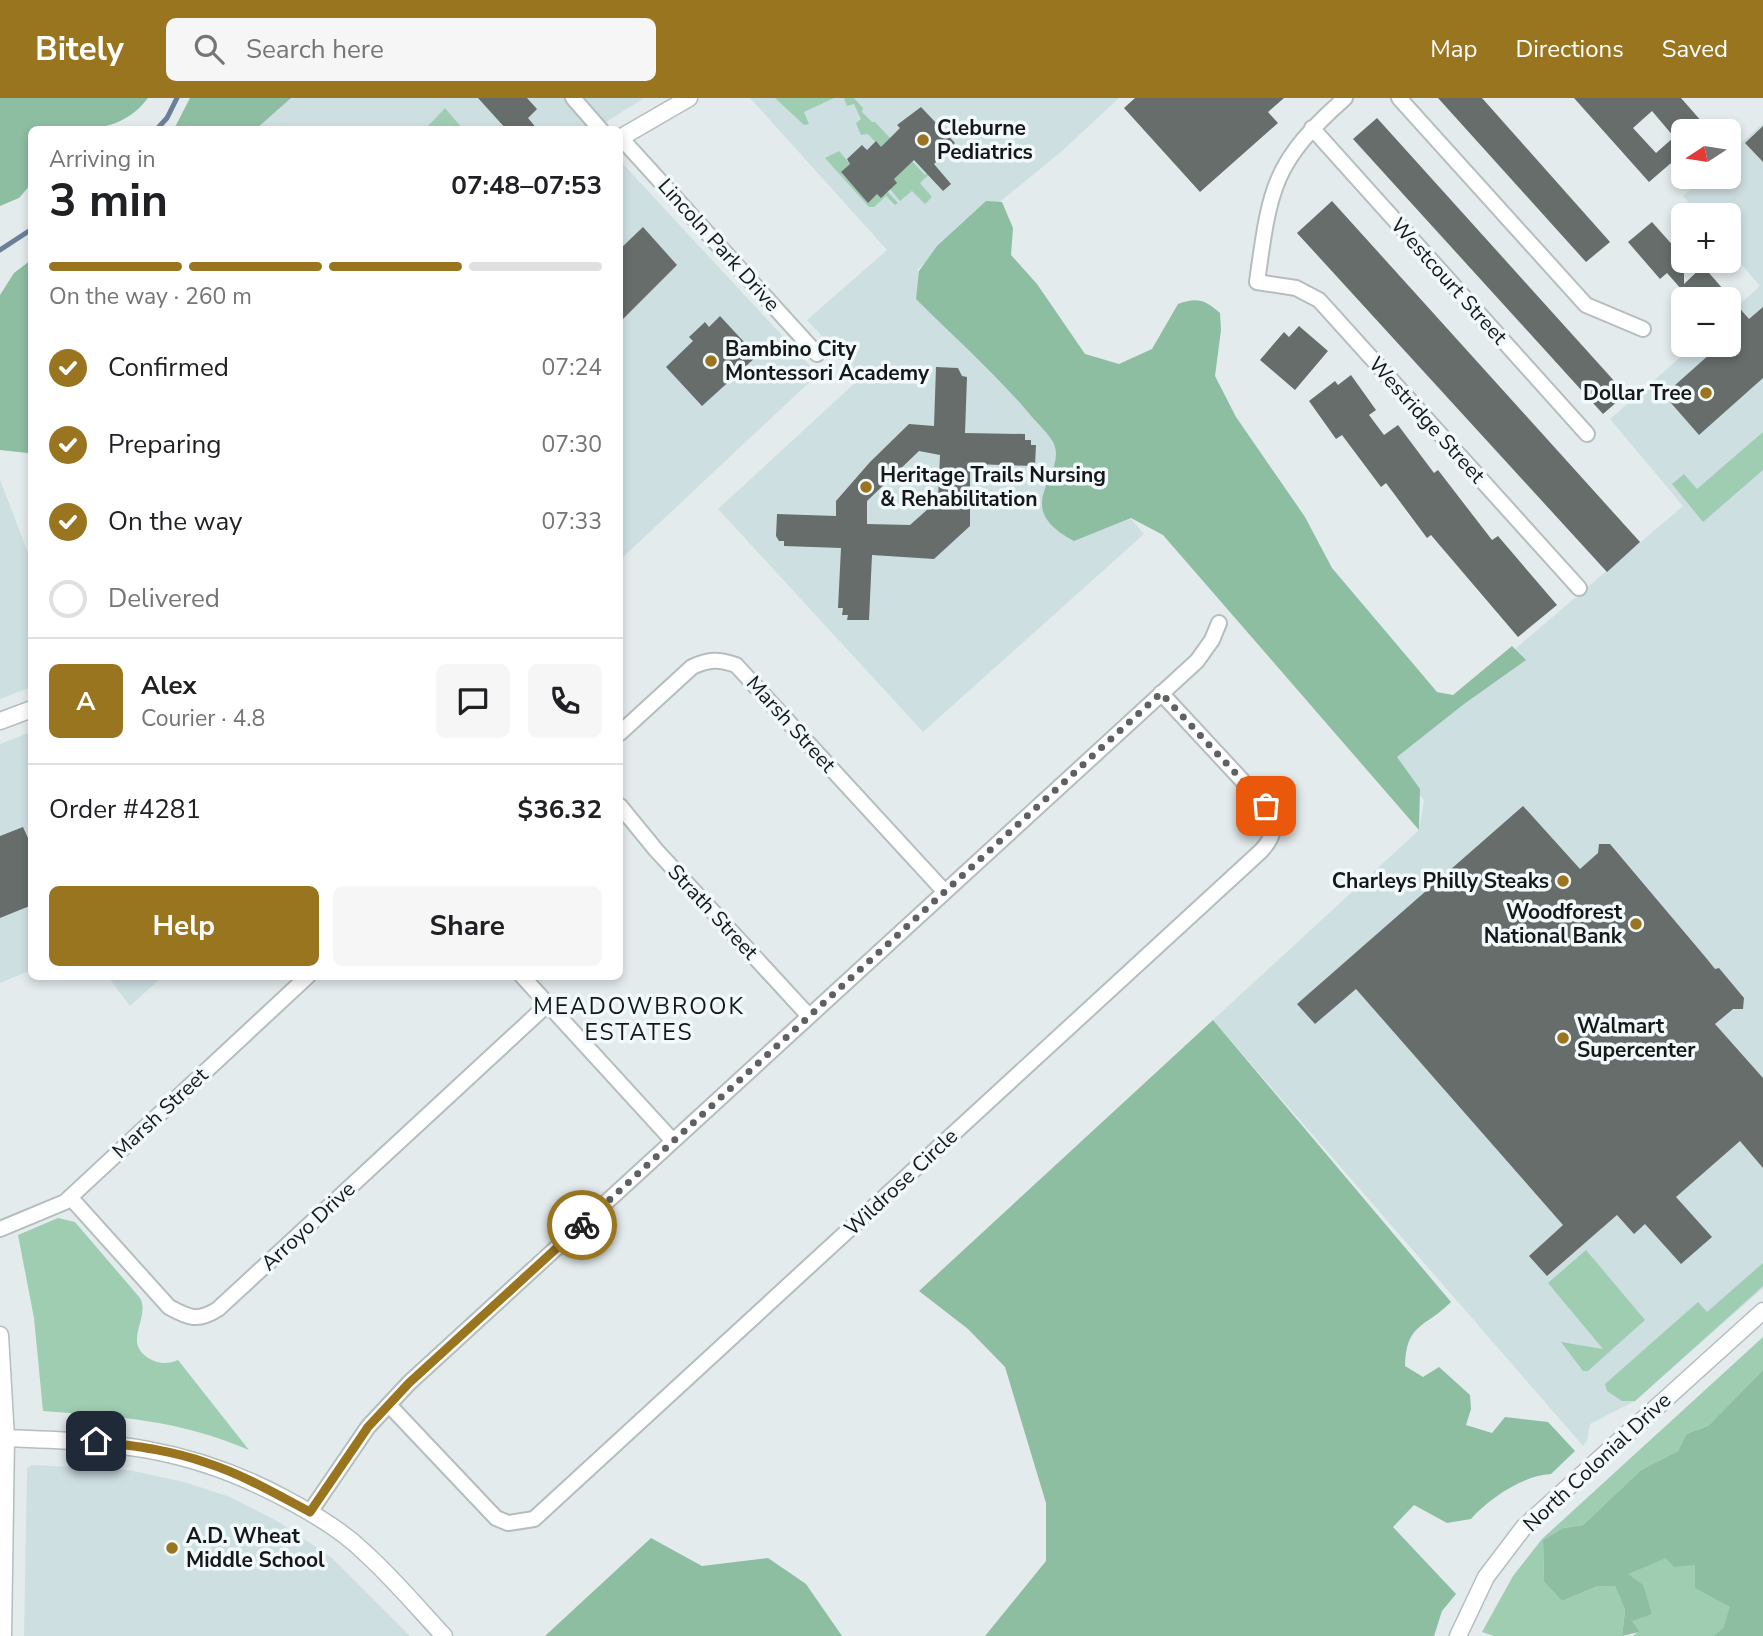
<!DOCTYPE html>
<meta charset="utf-8">
<style>
:root{--surface:#fff;--page:#f6f6f6;--text:#202124;--muted:#757577;--line:#e0e0e0;--accent:#997520}
body{margin:0;font-family:"Nunito Sans",sans-serif;background:var(--page);color:var(--text);height:100vh;display:flex;flex-direction:column;font-size:26px;white-space:nowrap}
*{box-sizing:border-box;margin:0}
p{font-size:23px;color:var(--muted)}
.icon{flex:none;width:38px;height:38px;fill:none;stroke:currentColor;stroke-width:2;stroke-linecap:round;stroke-linejoin:round}
.map{position:relative;flex:1;overflow:hidden}
.drawer{position:absolute;left:28px;top:28px;width:595px;height:854px;display:flex;flex-direction:column;background:var(--surface);border-radius:10px;box-shadow:0 4px 10px #0003}
.drawer>*{flex:none}
.needle{width:46px;rotate:258deg}
.fabs{position:absolute;left:1671px;top:21px;display:grid;gap:14px}
.fabs a{display:grid;place-items:center;width:70px;height:70px;border-radius:10px;background:var(--surface);box-shadow:0 4px 10px #0003;font-size:35px}
.pin{position:absolute;display:grid;place-items:center;width:60px;height:60px;color:#fff;margin:-30px;border-radius:14px;box-shadow:0 4px 10px #0006}
.courier{position:absolute;display:grid;place-items:center;width:70px;height:70px;margin:-35px;border:5px solid #997520;border-radius:50%;background:#fff;color:#222;box-shadow:0 2px 9px #0007}
.headline em{font-style:normal;font-weight:700}
.headline div{display:flex;flex-direction:column-reverse}
.headline{display:flex;align-items:center;justify-content:space-between;height:119px;padding:0 21px}
h1{font-size:46px;font-weight:700;line-height:52px}
.bar{display:grid;grid-template-columns:repeat(4,1fr);gap:10px 7px;align-content:center;height:84px;padding:0 21px}
.bar i{height:9px;border-radius:5px;background:var(--line)}
.bar .on{background:var(--accent)}
.bar p{grid-column:span 4}
.line{display:flex;align-items:center;gap:18px;padding:0 21px;border-top:2px solid var(--line)}
.line div{flex:1}
.round{display:grid;place-items:center;flex:none;width:74px;height:74px;border-radius:10px;background:var(--page)}
ol{padding:0 21px;list-style:none}
li{display:flex;align-items:center;gap:21px;height:77px}
li p{margin-inline-start:auto}
li .icon{padding:7px;border-radius:50%;background:var(--accent);color:#fff;stroke-width:4}
li:last-child{color:var(--muted)}
li i{width:38px;height:38px;border:4px solid var(--line);border-radius:50%}
.button{display:flex;gap:14px;margin-top:auto;padding:14px 21px}
.button a{flex:1;height:80px;border-radius:10px;background:var(--accent);color:#fff;font-size:28px;font-weight:700;line-height:80px;text-align:center}
.button a+a{background:var(--page);color:var(--text)}
header{display:flex;align-items:center;gap:42px;box-sizing:border-box;height:98px;padding:0 35px;background:var(--accent);color:#fff}
header strong{font-size:33px}
nav{display:flex;gap:38px;margin-inline-start:auto;font-size:24px}
.search{width:490px;height:63px;background:var(--page);display:flex;align-items:center;gap:18px;box-sizing:border-box;padding:0 24px;border-radius:10px;color:var(--muted);font-size:26px}
.map>svg:first-child{display:block}
.built{fill:#cedfe2}
.green{fill:#9fcdb2}
.forest{fill:#8dbea1}
.lines{fill:none;stroke-linecap:round;stroke-linejoin:round}
.stream{stroke:#6b7f9b;stroke-width:5}
.building{fill:#666d6b;fill-rule:evenodd}
.minor-casing{stroke:#b5bdbe;stroke-width:18}
.tertiary-casing{stroke:#b5bdbe;stroke-width:19}
.minor{stroke:#fff;stroke-width:14}
.tertiary{stroke:#fff;stroke-width:16}
.done{stroke:#5d6162;stroke-width:7;stroke-dasharray:0 12.6}
.route{stroke:#997520;stroke-width:9}
.poi-dot{fill:#997520;stroke:#f1f9fa;stroke-width:2.5}
.labels{text-anchor:middle;stroke-width:7;stroke-linejoin:round;paint-order:stroke}
.poi-label{font-size:21px;font-weight:bold;fill:#151718;stroke:#f1f9fa;text-anchor:start}
.street-label{font-size:21px;fill:#151718;stroke:#f1f9fa}
.neighbourhood-label{font-size:23px;letter-spacing:2px;fill:#151718;stroke:#f1f9fa}
</style>
<header>
<strong>Bitely</strong>
<div class="search"><svg class="icon" aria-label="search" viewBox="0 0 24 24"><circle cx="10" cy="10" r="6"/><path d="M15 15l6 6"/></svg>Search here</div>
<nav><a>Map</a><a>Directions</a><a>Saved</a></nav>
</header>
<div class="map">
<svg width="1763" height="1538" viewBox="0 0 1763 1538">
<rect width="100%" height="100%" fill="#e4ebec"/>
<path class="built" d="M245,0H644L595,31L226,32Z
M750,0H1119L1062,53L917,172L1144,436L923,634L718,411L856,284L848,266L807,222L887,152Z
M1763,25V1190L1635,1303L1590,1326L1587,1343L1583,1348L1213,922L1419,732L1424,702L1387,660L1683,408L1610,321L1694,247H1729V216L1760,188L1729,152V117H1699L1683,98L1704,79H1729V56Z
M623,66L815,273L816,278L620,462V67Z
M0,382L32,465L31,589L0,601Z
M31,634V872L0,885V646Z
M108,879H162L130,908Z
M32,1367L129,1372L184,1384L230,1399L279,1424L332,1460L410,1538H24L27,1370Z"/>
<path class="green" d="M775,0H834L804,14L809,26L804,27Z
M844,0H854L863,10L862,14L872,24H875L925,77L934,68L936,70L920,85L932,99L925,106L912,93L900,103L890,91L894,81L902,73L868,36L861,37L856,25L861,21L854,6L847,8Z
M445,10L463,31L426,30Z
M839,53L850,66L841,75L868,104L877,96L888,94L898,105L895,107L886,98L874,109H869L825,60Z
M1763,334V372L1703,424L1672,386L1684,376L1697,391Z
M58,1120L75,1124L140,1200C151,1220 121,1245 150,1261C159,1266 169,1266 178,1262L249,1352C180,1322 116,1318 43,1313L34,1220L18,1137Z
M1586,1152L1645,1222L1588,1273H1583L1561,1244L1603,1251L1548,1185Z
M1763,1165V1188L1635,1303H1622L1607,1293L1605,1286L1698,1204L1707,1214Z
M1763,1239V1272L1708,1328L1686,1336L1678,1353L1641,1372L1583,1427L1563,1430L1543,1442L1544,1484L1562,1503L1598,1488H1615L1625,1512L1622,1538H1494L1482,1534L1513,1478L1542,1441Z
M1666,1459L1695,1467L1696,1490L1731,1509L1723,1530L1713,1538H1633L1638,1534L1631,1523L1652,1515L1627,1476Z"/>
<path class="forest" d="M0,0H148C120,38 74,32 32,32L31,86L19,100L0,108Z
M190,0H291L256,31H174Z
M986,103L1002,104L1013,130L1011,157L1037,186L1085,256L1119,266L1152,251L1178,206C1198,199 1205,202 1220,215L1221,232L1215,278L1236,319L1305,419L1332,470L1437,594L1453,597L1512,548L1526,562L1464,606L1397,659L1420,691L1419,732L1163,437L1131,420L1074,443C1006,407 1070,377 1053,344C1048,335 1039,327 1032,319C997,277 955,240 916,201L919,173L937,148Z
M31,162L32,353L28,355L0,352V197L14,175Z
M1213,922L1451,1204C1425,1230 1406,1225 1405,1268L1423,1279L1439,1269L1470,1297L1471,1311L1466,1327L1492,1335L1505,1319L1548,1324L1575,1353L1551,1376C1524,1377 1488,1401 1471,1421L1447,1425L1414,1407L1393,1429L1456,1496L1442,1513L1434,1538H985L1046,1463V1405L1005,1269L968,1231L919,1193Z
M1763,1272V1538H1713L1723,1530L1730,1509L1695,1490V1467L1674,1469L1666,1460L1628,1476L1643,1487L1652,1516L1632,1523L1639,1534L1622,1538L1625,1512L1615,1488H1598L1562,1503L1544,1484L1543,1442L1563,1430L1583,1427L1641,1372L1678,1353L1686,1336L1708,1328Z
M651,1440L702,1468L768,1460L806,1486L842,1538H545Z"/>
<g class="lines">
<path class="stream" d="M156,32L167,20L177,0
M0,152L32,131"/>
</g>
<path class="building" d="M478,0H527L537,11L528,20L538,32H507Z
M1135,0H1284L1268,14L1278,25L1200,94L1124,10Z
M1438,0H1482L1610,144L1586,164Z
M1574,0H1681L1710,33H1684V79L1671,65L1649,84ZM1652,13L1674,39L1656,55L1633,30Z
M921,9L955,45L934,66L951,86L943,93L914,62L894,81L897,85L881,100L877,96L868,105L841,74L850,66L847,61L862,47L867,52L876,43L881,49L900,30L897,27Z
M1377,20L1626,296L1603,316L1353,41Z
M1763,28V64L1745,45Z
M1332,103L1640,444L1607,474L1297,135Z
M1652,124L1684,160V186L1703,168L1749,221L1763,209V280L1699,337L1664,297L1720,247H1729V201H1690L1667,175L1660,181L1628,144Z
M643,129L677,167L620,224V151Z
M720,218L757,258L702,308L666,269L693,243L689,239L705,224L709,229Z
M1299,228L1328,253L1295,292L1260,262L1284,234L1289,239Z
M936,269L958,270L962,278L967,279L965,335L1025,336V342H1031V347H1036L1035,368L970,366V428L934,461L872,457L869,522H847L848,517H842L843,510H838L841,450L784,448V443H779L776,438L777,416L836,418V403L870,364L909,326L934,328ZM919,353L940,357L938,402L910,427L867,426V403Z
M1351,277L1376,312L1369,317L1384,337L1398,327L1434,375L1438,372L1492,442L1498,438L1557,507L1518,539L1431,437L1427,440L1386,385L1381,389L1342,337L1336,341L1309,303L1335,283L1338,287Z
M1523,708L1580,771L1598,755L1599,746H1610L1707,861L1715,871L1719,870L1744,900L1743,911H1733L1715,926L1763,980V1070L1740,1043L1676,1099L1712,1139L1681,1166L1645,1126L1634,1136L1617,1117L1547,1178L1529,1158L1563,1127L1356,891L1315,926L1297,906Z
M23,729L32,749V807L0,820V738Z"/>
<g class="lines">
<g class="minor-casing">
<path id="minor" d="M573,0L601,32
M1345,0C1272,65 1270,90 1257,184L1296,190L1319,202L1579,490
M1399,0L1586,207L1643,231
M1312,30L1587,336
M620,39L817,256
M620,635L692,569C709,561 719,561 736,567L944,793
M620,708L656,752L809,918
M522,878L673,1043
M70,1099L169,1209C189,1220 198,1224 218,1211L548,906
M0,1131L65,1104L308,878
M389,1307L496,1420L508,1425L534,1421L1261,753C1276,737 1275,728 1266,708L1161,595
M310,1414L368,1329L409,1285L1197,563L1212,542L1219,525"/>
</g>
<g class="tertiary-casing">
<path id="tertiary" d="M620,40L689,0
M0,623L32,611
M0,1237L6,1340L3,1538
M6,1340C113,1344 187,1348 284,1400C312,1415 340,1431 363,1453C392,1479 418,1510 444,1538
M1458,1538L1486,1479L1524,1429L1763,1213"/>
</g>
<use href="#minor" class="minor"/>
<use href="#tertiary" class="tertiary"/>
</g>
<g class="lines">
<path class="done" d="M582,1127L1161,595L1266,708"/>
<path class="route" d="M96,1343C134,1348 171,1352 207,1365C244,1377 276,1396 310,1414L368,1329L409,1285L582,1127"/>
</g>
<g class="poi-dot">
<circle cx="923" cy="42" r="7"/>
<circle cx="711" cy="263" r="7"/>
<circle cx="1706" cy="295" r="7"/>
<circle cx="866" cy="389" r="7"/>
<circle cx="1563" cy="783" r="7"/>
<circle cx="1636" cy="826" r="7"/>
<circle cx="1563" cy="940" r="7"/>
<circle cx="172" cy="1450" r="7"/>
</g>
<g class="labels">
<g class="poi-label">
<text x="937" y="37">Cleburne<tspan x="937" dy="24">Pediatrics</tspan></text>
<text x="725" y="258">Bambino City<tspan x="725" dy="24">Montessori Academy</tspan></text>
<text x="1692" y="302" text-anchor="end">Dollar Tree</text>
<text x="880" y="384">Heritage Trails Nursing<tspan x="880" dy="24">&amp; Rehabilitation</tspan></text>
<text x="1549" y="790" text-anchor="end">Charleys Philly Steaks</text>
<text x="1622" y="821" text-anchor="end">Woodforest<tspan x="1622" dy="24">National Bank</tspan></text>
<text x="1577" y="935">Walmart<tspan x="1577" dy="24">Supercenter</tspan></text>
<text x="186" y="1445">A.D. Wheat<tspan x="186" dy="24">Middle School</tspan></text>
</g>
<g class="street-label">
<text transform="translate(719 147) rotate(48)" y="7">Lincoln Park Drive</text>
<text transform="translate(1449 183) rotate(48)" y="7">Westcourt Street</text>
<text transform="translate(1427 322) rotate(48)" y="7">Westridge Street</text>
<text transform="translate(791 626) rotate(48)" y="7">Marsh Street</text>
<text transform="translate(713 814) rotate(47)" y="7">Strath Street</text>
<text transform="translate(160 1015) rotate(-43)" y="7">Marsh Street</text>
<text transform="translate(901 1084) rotate(-43)" y="7">Wildrose Circle</text>
<text transform="translate(308 1128) rotate(-43)" y="7">Arroyo Drive</text>
<text transform="translate(1597 1364) rotate(-43)" y="7">North Colonial Drive</text>
</g>
<g class="neighbourhood-label">
<text x="639" y="916">MEADOWBROOK<tspan x="639" dy="26">ESTATES</tspan></text>
</g>
</g>
</svg>
<div class="fabs">
<a><svg class="needle" viewBox="-14 -14 28 28"><path d="M0-13l5 13h-10z" fill="#e53935"/><path d="M0 13l5-13h-10z" fill="#757577"/></svg></a>
<a>+</a>
<a>−</a>
</div>
<div class="pin" style="left:1266px;top:708px;background:#ea580c"><svg class="icon" aria-label="bag" viewBox="0 0 24 24"><path d="M5 8h14l-1 12H6zM9 8a3 3 0 0 1 6 0"/></svg></div>
<div class="pin" style="left:96px;top:1343px;background:#1f2937"><svg class="icon" aria-label="home" viewBox="0 0 24 24"><path d="M3 11l9-7 9 7M6 9v11h12V9"/></svg></div>
<div class="courier" style="left:582px;top:1127px"><svg class="icon" aria-label="bike" viewBox="0 0 24 24"><circle cx="6" cy="16" r="4"/><circle cx="18" cy="16" r="4"/><path d="M6 16l4-8h5l3 8M10 8l3 8H6M13 5h3"/></svg></div>
<section class="drawer">
<div class="headline"><div><h1>3 min</h1><p>Arriving in</p></div><em>07:48–07:53</em></div>
<div class="bar"><i class="on"></i><i class="on"></i><i class="on"></i><i></i><p>On the way · 260 m</p></div>
<ol>
<li><svg class="icon" aria-label="check" viewBox="0 0 24 24"><path d="M5 12l5 5 9-10"/></svg>Confirmed<p>07:24</p></li>
<li><svg class="icon" aria-label="check" viewBox="0 0 24 24"><path d="M5 12l5 5 9-10"/></svg>Preparing<p>07:30</p></li>
<li><svg class="icon" aria-label="check" viewBox="0 0 24 24"><path d="M5 12l5 5 9-10"/></svg>On the way<p>07:33</p></li>
<li><i></i>Delivered</li>
</ol>
<div class="line" style="height:126px"><b class="round" style="background:var(--accent);color:#fff">A</b><div><b>Alex</b><p>Courier · 4.8</p></div><a class="round"><svg class="icon" aria-label="chat" viewBox="0 0 24 24"><path d="M4 5h16v11H9l-5 4z"/></svg></a><a class="round"><svg class="icon" aria-label="phone" viewBox="0 0 24 24"><path d="M5 4h4l2 5-3 2q2 4 5 5l2-3 5 2v4C11 20 4 13 5 4z"/></svg></a></div>
<div class="line" style="height:91px"><div>Order #4281</div><b>$36.32</b></div>
<div class="button"><a>Help</a><a>Share</a></div>
</section>
</div>
